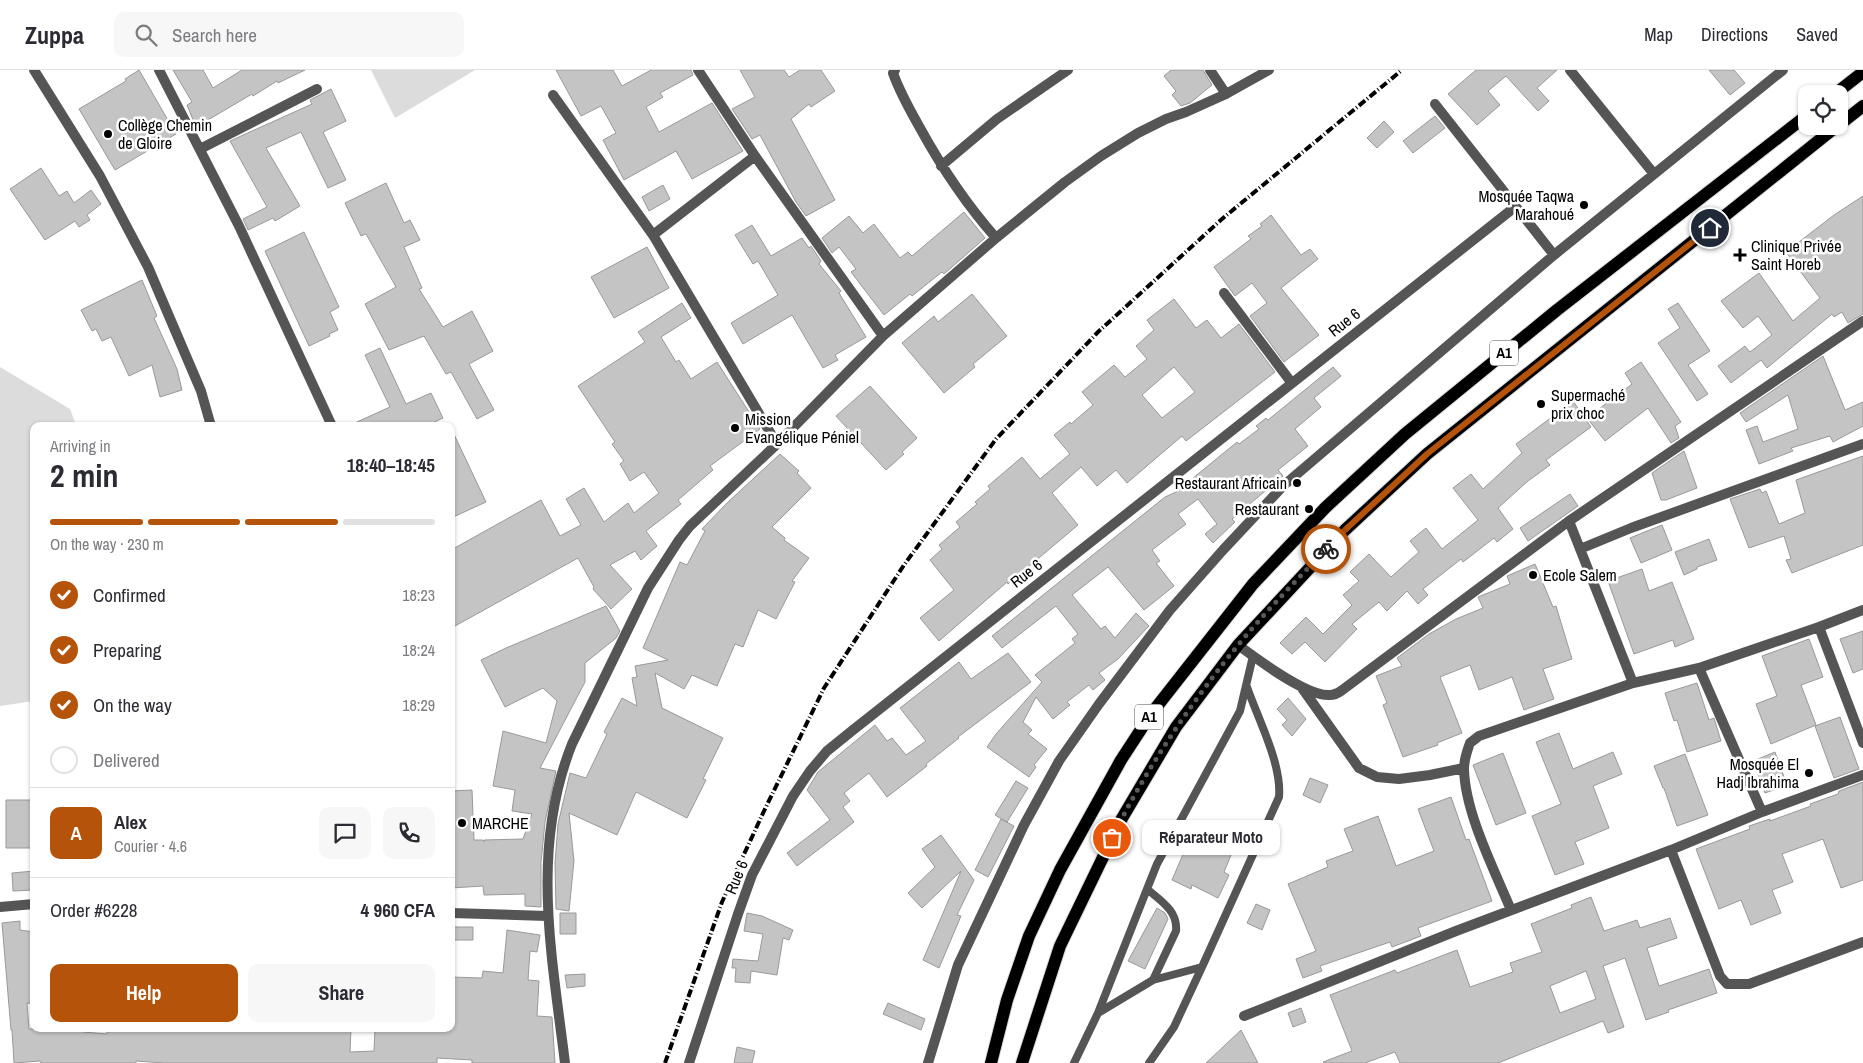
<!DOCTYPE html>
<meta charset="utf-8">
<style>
:root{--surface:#fff;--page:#f7f7f7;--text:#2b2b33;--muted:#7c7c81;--line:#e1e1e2;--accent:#b45309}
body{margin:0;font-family:"Archivo Narrow",sans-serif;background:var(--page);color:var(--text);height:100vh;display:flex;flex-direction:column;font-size:19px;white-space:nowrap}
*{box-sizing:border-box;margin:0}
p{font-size:16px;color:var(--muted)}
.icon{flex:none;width:28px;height:28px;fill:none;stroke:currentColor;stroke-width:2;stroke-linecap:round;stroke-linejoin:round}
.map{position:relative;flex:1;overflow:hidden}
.panel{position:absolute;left:30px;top:352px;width:425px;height:610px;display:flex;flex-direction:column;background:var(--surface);border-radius:10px;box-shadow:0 1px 4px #0004}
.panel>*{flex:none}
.buttons{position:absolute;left:1798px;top:15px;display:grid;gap:10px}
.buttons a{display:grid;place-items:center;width:50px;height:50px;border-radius:10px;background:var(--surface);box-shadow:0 1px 4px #0004;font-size:25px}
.pin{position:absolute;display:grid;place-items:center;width:42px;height:42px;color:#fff;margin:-21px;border:2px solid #fff;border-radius:50%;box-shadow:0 1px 5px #0007}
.courier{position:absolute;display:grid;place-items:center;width:50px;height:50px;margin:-25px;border:4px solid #b45309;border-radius:50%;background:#fff;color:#222;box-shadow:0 1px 6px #0007}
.bubble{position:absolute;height:35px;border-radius:10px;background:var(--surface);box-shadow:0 1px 4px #0004;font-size:16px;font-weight:700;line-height:35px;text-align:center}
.headline em{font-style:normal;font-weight:700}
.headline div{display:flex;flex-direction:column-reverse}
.headline{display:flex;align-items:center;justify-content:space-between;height:85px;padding:0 20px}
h1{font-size:32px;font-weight:700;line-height:38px}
.bar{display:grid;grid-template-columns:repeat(4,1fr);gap:8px 5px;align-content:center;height:60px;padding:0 20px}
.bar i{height:6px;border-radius:4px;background:var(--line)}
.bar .selected{background:var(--accent)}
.bar p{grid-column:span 4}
.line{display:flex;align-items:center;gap:12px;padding:0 20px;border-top:1px solid var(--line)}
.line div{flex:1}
.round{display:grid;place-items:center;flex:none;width:52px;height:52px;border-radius:10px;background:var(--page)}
ol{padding:0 20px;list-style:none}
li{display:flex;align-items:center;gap:15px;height:55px}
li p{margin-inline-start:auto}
li .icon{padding:5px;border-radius:50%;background:var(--accent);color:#fff;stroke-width:4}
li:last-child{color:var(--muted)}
li i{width:28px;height:28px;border:2px solid var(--line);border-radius:50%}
.action{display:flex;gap:10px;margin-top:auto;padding:10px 20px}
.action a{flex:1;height:58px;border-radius:10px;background:var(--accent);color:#fff;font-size:20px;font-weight:700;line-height:58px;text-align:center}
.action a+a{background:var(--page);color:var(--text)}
header{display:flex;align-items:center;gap:30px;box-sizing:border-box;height:70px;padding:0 25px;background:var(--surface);border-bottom:1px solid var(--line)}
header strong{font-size:24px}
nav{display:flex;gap:28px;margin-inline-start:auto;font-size:18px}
.search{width:350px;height:45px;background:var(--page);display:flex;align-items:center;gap:12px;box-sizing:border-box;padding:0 18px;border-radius:10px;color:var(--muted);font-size:19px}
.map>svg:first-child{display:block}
.green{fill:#dcdcdc}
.building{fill:#c4c4c4;stroke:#999;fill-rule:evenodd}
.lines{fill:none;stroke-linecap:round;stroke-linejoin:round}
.primary-casing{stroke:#dbdbdb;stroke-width:14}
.lane{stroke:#555;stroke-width:8}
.street{stroke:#555;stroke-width:10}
.primary{stroke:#000;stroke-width:12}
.rail{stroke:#000;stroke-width:4;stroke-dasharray:8 2.5 1 2.5;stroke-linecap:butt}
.done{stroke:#595959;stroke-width:5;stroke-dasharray:0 9}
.route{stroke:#b45309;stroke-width:6}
.poi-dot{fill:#000;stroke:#fff;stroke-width:2}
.labels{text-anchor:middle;stroke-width:5;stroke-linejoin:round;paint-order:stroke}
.shield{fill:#fff;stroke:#4c4c4c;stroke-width:1}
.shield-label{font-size:15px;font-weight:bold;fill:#000}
.poi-label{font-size:16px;fill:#000;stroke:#fff;text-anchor:start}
.street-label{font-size:16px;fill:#000;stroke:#fff}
</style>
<header>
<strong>Zuppa</strong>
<div class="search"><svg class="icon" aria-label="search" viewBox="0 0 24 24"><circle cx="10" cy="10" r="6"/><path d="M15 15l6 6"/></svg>Search here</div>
<nav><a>Map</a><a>Directions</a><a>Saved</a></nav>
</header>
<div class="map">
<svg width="1863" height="993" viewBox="0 0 1863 993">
<rect width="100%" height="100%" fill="#fff"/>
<path class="green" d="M371,0H475L395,48Z
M0,297L70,339L76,355L34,356V631L0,636Z"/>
<path class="building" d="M139,0L176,64L115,100L79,39L126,11L125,9Z
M173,0H203L213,18L242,0H305L278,13L277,11L253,26L252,24L196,57L187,35L192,32Z
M556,0H613L622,16L651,0H691L693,5L660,23L663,27L646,37L659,62L712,33L743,81L692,109L676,81L624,110L603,70L616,63L601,36L581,46Z
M740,0H784L789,7L800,0H821L835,21L811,37L809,34L791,49L835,130L806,146L796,132L760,65L752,69L732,39L755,27Z
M1171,0H1203L1212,15L1190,33L1181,36L1172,25L1176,21L1164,6Z
M1476,0H1557L1537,18L1549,31L1538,41L1506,6L1488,21L1500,35L1477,55L1448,24Z
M1709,0H1734L1745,13L1730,25Z
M331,19L346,51L323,62L346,110L328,118L301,62L266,78L300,136L275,151L273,148L248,160L243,149L267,137L230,71L312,34L310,30Z
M1435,46L1445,58L1413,83L1403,71Z
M1384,51L1394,62L1377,78L1367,68Z
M41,98L59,126L67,121L74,133L91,120L101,134L87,145L90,150L79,157L75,151L45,170L10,119Z
M386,113L404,153L410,150L420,170L404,177L422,218L419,219L443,257L472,241L493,281L469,294L494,340L477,349L451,302L446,304L424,266L389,280L365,234L396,217L366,164L361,166L345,133Z
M663,115L670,129L649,141L642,127Z
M1863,126V244L1848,253L1842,242L1834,247L1832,244L1767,298L1761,290L1731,313L1718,296L1745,276L1750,282L1772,265L1758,246L1743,258L1721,231L1759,203L1793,251L1820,228L1786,182L1834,145Z
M964,142L985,168L944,204L942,202L912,226L910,224L884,245L851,202L856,199L839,177L832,183L822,168L849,146L863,163L874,154L900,188L908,182L912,186Z
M1271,145L1301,185L1310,179L1318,189L1281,218L1319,265L1284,292L1250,246L1267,233L1252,213L1235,226L1214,197L1251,169L1248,166L1262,156L1260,154Z
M752,155L771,186L802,168L809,178L811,176L821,191L819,194L841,221L839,223L866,267L835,285L838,290L823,298L792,245L743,274L731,253L778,225L758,191L753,194L735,165Z
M304,162L339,237L330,242L338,260L329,264L330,266L309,276L265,181Z
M647,177L669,218L614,248L591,207Z
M142,210L157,246L154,248L177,299L182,320L160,327L152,295L129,306L111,267L102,271L96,259L92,261L81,240Z
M972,224L1007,266L973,294L975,297L944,323L902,273L934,246L938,252Z
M1174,229L1196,258L1207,250L1221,268L1239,254L1275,302L1186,371L1182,366L1127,413L1116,400L1097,416L1081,397L1052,423L1078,455L1008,514L1007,512L939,571L920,548L954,520L930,490L942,479L939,475L960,457L956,452L977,434L975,432L990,419L988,416L1022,387L1040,409L1070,384L1054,365L1070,352L1071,354L1093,335L1082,322L1114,295L1125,307L1147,289L1136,276L1154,260L1147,250ZM1174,297L1195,322L1162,348L1142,325Z
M682,233L691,248L661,267L676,292L679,290L691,309L717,292L760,359L710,396L713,400L678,430L681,434L646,461L657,476L641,490L635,481L610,495L632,519L611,539L593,519L594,517L578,488L455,556L451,550V480L541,430L560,466L581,455L566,429L584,418L604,452L628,433L634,443L659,423L644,402L630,411L620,394L624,391L612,374L615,372L578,316L645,272L638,262Z
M1678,233L1710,281L1688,295L1708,324L1697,331L1658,273L1680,258L1668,239Z
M380,278L406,334L431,323L443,348L426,356H348L390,337L365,285Z
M1823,286L1845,340L1863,332V356L1833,372L1830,366L1791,378L1793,381L1759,394L1746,360L1757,356L1763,372L1798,359L1788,325L1746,352L1740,343Z
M1641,292L1681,352L1675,356L1679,368L1671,373L1648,338L1605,371L1587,348L1632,314L1625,303Z
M1333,297L1341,306L1314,328L1321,337L1295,359L1308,376L1278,400L1283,406L1232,449L1235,452L1213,473L1205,464L1217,454L1198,429L1178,444L1186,454L1152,480L1160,491L1156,493L1174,516L1144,540L1108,497L1072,525L1101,559L1105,556L1115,568L1136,543L1149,556L1118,589L1099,603L1105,610L1093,620L1089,615L1067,632L1070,635L1053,649L1036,627L1023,652L1032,660L1028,664L1047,679L1034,695L1036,697L1029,707L987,677L996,664L1042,612L1035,605L1075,573L1072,569L1078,564L1056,536L1002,578L992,566L1165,427L1176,422L1237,372L1239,374L1259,359L1256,356L1266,348L1268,350Z
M870,316L917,368L902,382L904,384L886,400L836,346Z
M1573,331L1591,357L1546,390L1550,395L1528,411L1498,438L1513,459L1497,472L1494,468L1463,492L1461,489L1423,519L1428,525L1418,534L1407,521L1387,541L1379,532L1352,554L1357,559L1325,592L1305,572L1292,584L1280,573L1306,547L1323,564L1352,535L1343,525L1359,511L1350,502L1369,484L1391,507L1419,482L1410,471L1426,458L1442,479L1478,450L1453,418L1471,404L1483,419L1522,383L1516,374Z
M451,358L486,432L451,448Z
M1684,381L1697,418L1666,430H1661L1652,403Z
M780,384L799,401L797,403L811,418L772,457L785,468L784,470L809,488L792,511L795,512L776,549L758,540L743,577L735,574L717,616L692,605L684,619L655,603L662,638L723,668L703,709L706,710L687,748L636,722L617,765L569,743L574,791L569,841L556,839L555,793L558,754L570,703L586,708L607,664L604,662L622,628L637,636L632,608L637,607L635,596L668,590L643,578L680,492L687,495L705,461L702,459L727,433Z
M1863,386V475L1792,503L1786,490L1791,489L1784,466L1749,478L1730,429L1760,419L1762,423L1766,421L1779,454L1805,443L1796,410Z
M1570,424L1578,436L1528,471L1520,458Z
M1662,455L1672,480L1641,493L1630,468Z
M1709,469L1717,490L1697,497V499L1684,505L1675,482Z
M1535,494L1553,537L1556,536L1572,589L1543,599L1554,629L1524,640L1512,607L1479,620L1470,595L1440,607L1462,663L1437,673L1438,675L1403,687L1383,635L1387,633L1376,606L1402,596L1397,588L1429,564L1456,549L1483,538L1478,527L1510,514L1507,506Z
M1642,499L1649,521L1672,512L1694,569L1675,577L1673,570L1634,584L1608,511Z
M606,536L620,561L616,568L585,593V612L540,698L556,701L545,752L541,793V837L525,836V824L484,825L483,816L451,818V721L472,720L474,770H483L484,772V770L523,769L532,744L512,741L515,720L493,716L503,661L546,673L557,631L543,618L505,637L481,590L506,578Z
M1863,561V599L1853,603L1840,569Z
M1809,569L1823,607L1801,615L1816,655L1771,674L1756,634L1777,626L1762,586Z
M1008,583L1031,612L958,667L959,668L926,694L927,696L887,727L869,703L844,723L850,731L843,737L854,752L797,796L787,783L830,750L807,720L818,702L875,655L887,671L892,668L906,685L926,671L900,638L959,592L971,609Z
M1697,613L1709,650L1714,648L1721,671L1687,682L1677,650L1674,651L1665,623Z
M1288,628L1306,649L1292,666L1282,655L1287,650L1277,639Z
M1840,647L1859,699L1834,708L1815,656Z
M1559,663L1573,699L1613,682L1622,704L1593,716L1609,758L1575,772L1584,794L1555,805L1532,746L1561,734L1536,672Z
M1775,682L1787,715L1765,723L1753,691Z
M1503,683L1526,743L1496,755L1473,695Z
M1685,684L1708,745L1677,756L1664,718H1663L1654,696Z
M1310,708L1328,715L1320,733L1303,725Z
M1016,711L1028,718L1007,752L995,745Z
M1863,712V810L1841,818L1823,769L1782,784L1793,812L1772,820L1781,843L1751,855L1741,830L1719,839L1696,779L1750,759L1749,756L1770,749V751L1811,736L1810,734L1838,724L1839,721Z
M1451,727L1466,770L1469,769L1492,831L1418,858L1421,866L1392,877L1390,872L1320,896L1322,901L1303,908L1296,889L1316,881L1288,814L1328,797L1326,791L1353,781L1344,759L1378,746L1396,796L1434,781L1418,739Z
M6,730H34V778H6Z
M1001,749L1014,756L988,807L975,800Z
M941,765L974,810L957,845L961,846L939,898L923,890L961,801L922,838L908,823L935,797L922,779Z
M1190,768L1216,781L1217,779L1231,785L1224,802L1229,805L1218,828L1192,815L1191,819L1172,810Z
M34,801V820L13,821L12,803Z
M1591,827L1604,861L1637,850L1640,858L1670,848L1677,868L1647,878L1659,916L1709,899L1717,923L1668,940L1669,942L1646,950L1625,888L1603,896L1624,957L1608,963L1603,951L1498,993H1400L1395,982L1365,993H1324L1323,992L1352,981L1330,925L1395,900L1397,903L1457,880L1470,917L1513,902L1510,893L1542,882L1531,854L1572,838L1571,835ZM1586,901L1596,929L1560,943L1550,916Z
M1256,834L1270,840L1262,860L1247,853Z
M1157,838L1165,843L1168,849L1145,899L1128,891Z
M560,843H576V864H560Z
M747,843L762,846L793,860L789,870L783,868L777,905L751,901L750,913L735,912L736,898H732L733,889L758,891L763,864L744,861Z
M20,851V860L34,862V934L27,933L29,959H83V962L107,964V959H351L350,982L374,981L375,959H451V907L482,908L483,901L503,903L507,860L540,865L537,882L530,881L528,910L539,911L537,946L552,947L555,993H472V990L437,988V993H164L136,991V993H41L40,991L14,993L12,960H11L2,853Z
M451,857H473V870H451Z
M585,904V916L567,918L565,905Z
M888,933L925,949L921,960L883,944Z
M1301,938L1306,952L1293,957L1288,943Z
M1241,960L1258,993H1206Z
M737,977L755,981L752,993H734Z"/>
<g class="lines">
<g class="primary-casing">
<path id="primary" d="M1835,24L1863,2
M1839,55L1863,36
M991,993L1007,930L1029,866L1060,800L1121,690L1151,644L1253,514L1325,438L1405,364L1557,240L1806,46
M1022,993L1060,876L1121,750L1176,657L1238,575L1345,460L1427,384L1837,56"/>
</g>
<path class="lane" d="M1153,910L1202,897L1279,727C1282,694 1258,649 1247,617
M1098,943L1147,819
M1074,993L1098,943L1153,910L1176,861C1178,841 1161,831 1147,819L1157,794L1240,641L1253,586
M1149,993L1174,957L1202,897"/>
<path class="street" d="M34,0L100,106L148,197L201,321L211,356
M159,0L239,156L332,356
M698,0L755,86L883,266
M895,0L893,3C900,23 910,40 920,58C942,98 966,134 996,168
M1210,0L1226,24
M1570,0L1654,104
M553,25L653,165L777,374
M1435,34L1554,185
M200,79L317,19
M941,96L997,49L1068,0
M653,165L755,86
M1224,223L1291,312
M1569,451L1633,613
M1580,479L1631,458L1863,374
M1819,557L1863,673
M1238,575C1257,589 1307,627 1330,625C1334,625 1338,623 1341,621L1569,451L1863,251
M1699,598L1762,742
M1302,618L1359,698L1377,707L1399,709L1430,705L1464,698
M1671,780L1720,906L1727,914H1749L1863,872
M0,837L34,834
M1511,840C1494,799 1465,743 1464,699C1464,690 1467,681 1470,673L1479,666L1633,613L1699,598L1819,557L1863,540
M451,843L547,846
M1244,946L1456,861L1671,780L1762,742L1863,705
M565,993C552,886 530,779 572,674L648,518L679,470L690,456L777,374L883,266L996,168L1065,112L1101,86L1138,63L1166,49L1186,42L1226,24L1269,0
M689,993L738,844L752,805L793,726L810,701L827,681L853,660L1515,137
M928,993L958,895L1024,755L1059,691L1099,634L1170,540L1223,480L1283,416L1554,185L1783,0"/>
<use href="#primary" class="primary"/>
<path class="rail" d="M665,993L722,832L764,741L824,618L904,495L996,369L1098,262L1222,149L1402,0"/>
</g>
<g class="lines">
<path class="done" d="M1112,768C1144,702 1192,631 1239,574C1266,541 1297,510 1326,479"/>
<path class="route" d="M1326,479L1345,460L1427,384L1710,158"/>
</g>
<g class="poi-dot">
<circle cx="108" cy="64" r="5"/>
<circle cx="1584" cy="135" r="5"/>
<path d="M1737.5 177.5h5v5h5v5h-5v5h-5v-5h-5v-5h5z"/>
<circle cx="1541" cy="334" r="5"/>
<circle cx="735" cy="358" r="5"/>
<circle cx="1297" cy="413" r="5"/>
<circle cx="1309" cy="439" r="5"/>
<circle cx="1533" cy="505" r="5"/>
<circle cx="1809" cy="703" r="5"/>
<circle cx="462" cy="753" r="5"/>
</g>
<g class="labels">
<g class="shield">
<rect x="1490" y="270.5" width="28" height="25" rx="4"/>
<rect x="1135" y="634.5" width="28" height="25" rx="4"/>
</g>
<g class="shield-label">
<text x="1504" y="288">A1</text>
<text x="1149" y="652">A1</text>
</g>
<g class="poi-label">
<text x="118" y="61">Collège Chemin<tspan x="118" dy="18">de Gloire</tspan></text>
<text x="1574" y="132" text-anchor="end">Mosquée Taqwa<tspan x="1574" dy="18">Marahoué</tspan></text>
<text x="1751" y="182">Clinique Privée<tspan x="1751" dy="18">Saint Horeb</tspan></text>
<text x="1551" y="331">Supermaché<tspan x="1551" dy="18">prix choc</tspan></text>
<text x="745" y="355">Mission<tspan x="745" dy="18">Evangélique Péniel</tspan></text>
<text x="1287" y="419" text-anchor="end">Restaurant Africain</text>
<text x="1299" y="445" text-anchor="end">Restaurant</text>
<text x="1543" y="511">Ecole Salem</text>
<text x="1799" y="700" text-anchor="end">Mosquée El<tspan x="1799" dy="18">Hadj Ibrahima</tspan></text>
<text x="472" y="759">MARCHE</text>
</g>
<g class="street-label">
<text transform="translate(1344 252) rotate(-38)" y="6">Rue 6</text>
<text transform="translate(1026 503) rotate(-38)" y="6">Rue 6</text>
<text transform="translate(736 807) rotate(-68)" y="6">Rue 6</text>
</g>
</g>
</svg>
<div class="buttons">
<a><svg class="icon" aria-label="locate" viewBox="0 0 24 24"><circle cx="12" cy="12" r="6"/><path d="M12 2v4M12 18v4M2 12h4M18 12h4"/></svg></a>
</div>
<div class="pin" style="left:1112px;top:768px;background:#ea580c"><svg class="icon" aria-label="bag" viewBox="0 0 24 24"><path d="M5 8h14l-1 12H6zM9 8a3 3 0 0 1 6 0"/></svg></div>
<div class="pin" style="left:1710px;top:158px;background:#1f2937"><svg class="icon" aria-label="home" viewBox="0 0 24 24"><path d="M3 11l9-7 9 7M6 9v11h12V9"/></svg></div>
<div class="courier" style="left:1326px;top:479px"><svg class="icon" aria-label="bike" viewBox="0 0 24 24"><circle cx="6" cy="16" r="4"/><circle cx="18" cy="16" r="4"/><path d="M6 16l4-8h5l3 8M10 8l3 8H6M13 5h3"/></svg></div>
<div class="bubble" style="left:1142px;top:750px;width:138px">Réparateur Moto</div>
<section class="panel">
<div class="headline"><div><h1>2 min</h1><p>Arriving in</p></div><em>18:40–18:45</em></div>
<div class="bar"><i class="selected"></i><i class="selected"></i><i class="selected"></i><i></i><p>On the way · 230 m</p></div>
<ol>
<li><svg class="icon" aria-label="check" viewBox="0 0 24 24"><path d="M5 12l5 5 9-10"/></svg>Confirmed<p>18:23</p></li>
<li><svg class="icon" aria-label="check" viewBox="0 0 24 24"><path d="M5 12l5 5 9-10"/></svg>Preparing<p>18:24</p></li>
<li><svg class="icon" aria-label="check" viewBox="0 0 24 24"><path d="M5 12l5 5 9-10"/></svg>On the way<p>18:29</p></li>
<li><i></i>Delivered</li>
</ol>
<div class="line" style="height:90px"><b class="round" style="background:var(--accent);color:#fff">A</b><div><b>Alex</b><p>Courier · 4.6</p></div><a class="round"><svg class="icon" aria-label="chat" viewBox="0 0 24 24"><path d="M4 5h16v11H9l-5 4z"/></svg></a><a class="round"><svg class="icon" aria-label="phone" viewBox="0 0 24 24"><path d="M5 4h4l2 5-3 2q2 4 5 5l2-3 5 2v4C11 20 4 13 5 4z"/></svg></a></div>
<div class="line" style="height:65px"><div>Order #6228</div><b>4 960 CFA</b></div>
<div class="action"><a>Help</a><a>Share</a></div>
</section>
</div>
